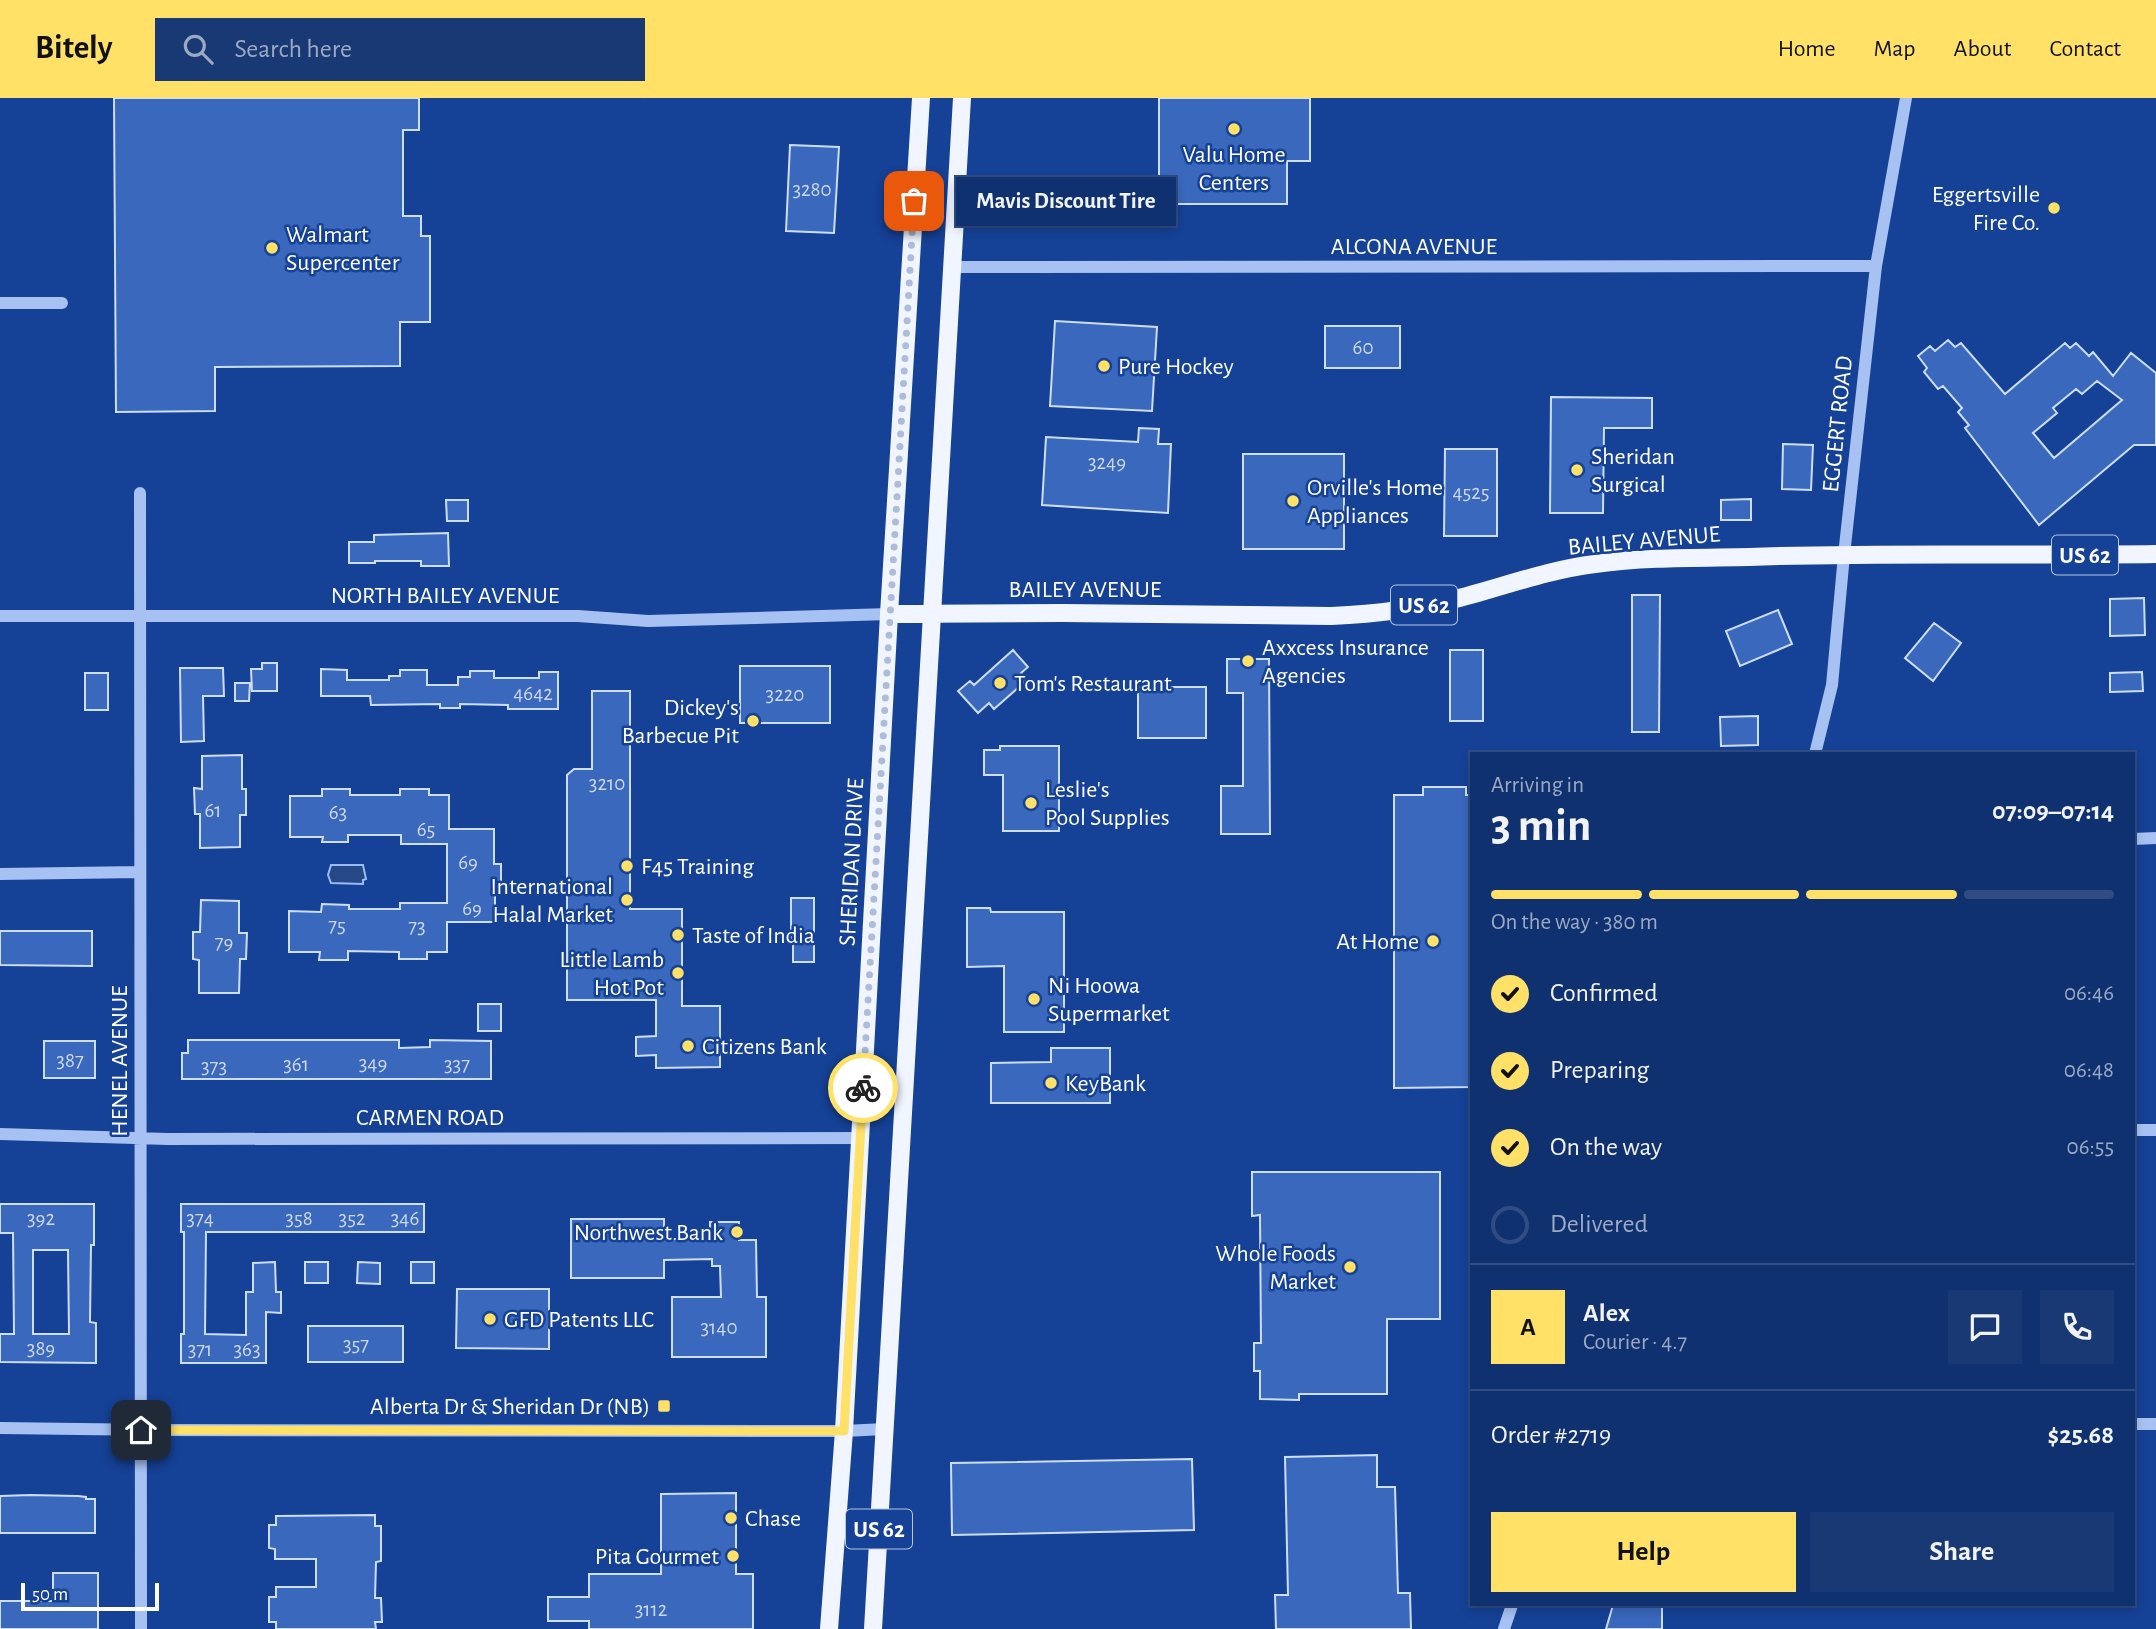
<!DOCTYPE html>
<meta charset="utf-8">
<style>
:root{--surface:#103170;--page:#193975;--text:#f1f3f6;--muted:#9ca9c3;--line:#304c83;--accent:#ffe167}
body{margin:0;font-family:"Alegreya Sans",sans-serif;background:var(--page);color:var(--text);height:100vh;display:flex;flex-direction:column;font-size:26px;white-space:nowrap}
*{box-sizing:border-box;margin:0}
p{font-size:23px;color:var(--muted)}
.icon{flex:none;width:38px;height:38px;fill:none;stroke:currentColor;stroke-width:2;stroke-linecap:round;stroke-linejoin:round}
.map{position:relative;flex:1;overflow:hidden}
.details{position:absolute;left:1470px;top:654px;width:665px;height:854px;display:flex;flex-direction:column;background:var(--surface);border-radius:0px;box-shadow:0 4px 10px #0003,0 0 0 2px var(--line)}
.details>*{flex:none}
.scale{position:absolute;left:21px;bottom:18px;width:138px;box-sizing:border-box;padding-left:7px;border:4px solid #fff;border-top:0;font-size:19px;line-height:24px;white-space:nowrap;color:#fff;-webkit-text-stroke:5px #154196;paint-order:stroke}
.pin{position:absolute;display:grid;place-items:center;width:60px;height:60px;color:#fff;margin:-30px;border-radius:14px;box-shadow:0 4px 10px #0006}
.courier{position:absolute;display:grid;place-items:center;width:70px;height:70px;margin:-35px;border:5px solid #ffe167;border-radius:50%;background:#fff;color:#222;box-shadow:0 2px 9px #0007}
.bubble{position:absolute;height:49px;border-radius:0px;background:var(--surface);box-shadow:0 4px 10px #0003,0 0 0 2px var(--line);font-size:23px;font-weight:600;line-height:49px;text-align:center}
.head em{font-style:normal;font-weight:600}
.head div{display:flex;flex-direction:column-reverse}
.head{display:flex;align-items:center;justify-content:space-between;height:119px;padding:0 21px}
h1{font-size:46px;font-weight:600;line-height:52px}
.bar{display:grid;grid-template-columns:repeat(4,1fr);gap:10px 7px;align-content:center;height:84px;padding:0 21px}
.bar i{height:9px;border-radius:5px;background:var(--line)}
.bar .selected{background:var(--accent)}
.bar p{grid-column:span 4}
.line{display:flex;align-items:center;gap:18px;padding:0 21px;border-top:2px solid var(--line)}
.line div{flex:1}
.round{display:grid;place-items:center;flex:none;width:74px;height:74px;border-radius:0px;background:var(--page)}
ol{padding:0 21px;list-style:none}
li{display:flex;align-items:center;gap:21px;height:77px}
li p{margin-inline-start:auto}
li .icon{padding:7px;border-radius:50%;background:var(--accent);color:#111;stroke-width:4}
li:last-child{color:var(--muted)}
li i{width:38px;height:38px;border:4px solid var(--line);border-radius:50%}
.action{display:flex;gap:14px;margin-top:auto;padding:14px 21px}
.action a{flex:1;height:80px;border-radius:0px;background:var(--accent);color:#111;font-size:28px;font-weight:600;line-height:80px;text-align:center}
.action a+a{background:var(--page);color:var(--text)}
header{display:flex;align-items:center;gap:42px;box-sizing:border-box;height:98px;padding:0 35px;background:var(--accent);color:#111}
header strong{font-size:33px}
nav{display:flex;gap:38px;margin-inline-start:auto;font-size:24px}
.search{width:490px;height:63px;background:var(--page);display:flex;align-items:center;gap:18px;box-sizing:border-box;padding:0 24px;border-radius:0px;color:var(--muted);font-size:26px}
.map>svg:first-child{display:block}
.water{fill:#274887;stroke:#98bbf4;stroke-width:2}
.building{fill:#3968bc;stroke:#cddefc;stroke-width:2;fill-rule:evenodd}
.lines{fill:none;stroke-linecap:round;stroke-linejoin:round}
.minor{stroke:#a6c1f2;stroke-width:12}
.major{stroke:#f1f5ff;stroke-width:18}
.done{stroke:#adbcda;stroke-width:7;stroke-dasharray:0 12.6}
.route{stroke:#ffe167;stroke-width:9}
.poi-dot{fill:#ffe167;stroke:#154196;stroke-width:2.5}
.labels{text-anchor:middle;stroke-width:5;stroke-linejoin:round;paint-order:stroke}
.number-label{font-size:21px;fill:#ced9ee}
.shield{fill:#154196;stroke:#b9c6e0;stroke-width:2}
.shield-label{font-size:23px;font-weight:bold;fill:#fff}
.poi-label{font-size:24px;fill:#fff;stroke:#154196;text-anchor:start}
.street-label{font-size:24px;fill:#fff;stroke:#154196}
</style>
<header>
<strong>Bitely</strong>
<div class="search"><svg class="icon" aria-label="search" viewBox="0 0 24 24"><circle cx="10" cy="10" r="6"/><path d="M15 15l6 6"/></svg>Search here</div>
<nav><a>Home</a><a>Map</a><a>About</a><a>Contact</a></nav>
</header>
<div class="map">
<svg width="2156" height="1531" viewBox="0 0 2156 1531">
<rect width="100%" height="100%" fill="#154196"/>
<path class="water" d="M331,767H363L366,781L363,782V786L331,785L328,777Z"/>
<path class="building" d="M114,0H419V32H403V118H421V138H430V224H400V268L215,269V313L116,314Z
M1159,0H1310V63H1287V106H1159Z
M790,47L839,49L834,135L786,133Z
M1055,223L1157,229L1152,313L1050,308Z
M1325,228H1400V270H1325Z
M1948,242L1955,249L1961,245L2005,296L2065,245L2070,250L2076,245L2089,258L2093,254L2113,278L2131,255L2156,275V347H2134L2039,427L1965,330L1969,327L1958,314L1962,310L1943,288L1938,291L1924,274L1927,270L1918,258L1930,248L1935,253ZM2097,283L2122,302L2054,360L2033,335L2057,315L2053,310L2076,291L2082,296Z
M1551,299L1652,300V330H1604L1603,415H1550Z
M1139,330L1159,331L1158,346H1171L1168,415L1042,407L1046,339L1138,344Z
M1783,346L1813,347L1811,392L1782,391Z
M1445,351H1497V438H1444Z
M1243,356H1344V451H1243Z
M1751,401V422H1721V402Z
M446,402H468V423H447Z
M448,435L449,468H421V463H375V465H349V444H374V437Z
M1632,497H1660L1659,634H1632Z
M2144,500L2145,537L2110,538V501Z
M1778,512L1792,546L1740,568L1726,533Z
M1934,525L1961,545L1933,583L1905,560Z
M1013,552L1028,569L1021,575L1027,582L994,611L989,605L978,615L958,593L970,583L974,587Z
M1450,552H1483V623H1450Z
M1227,561H1269L1270,736H1221V688H1243V595H1227Z
M262,565H277V593H252L251,571H262Z
M740,568H830V625H740Z
M180,570H223L224,598H203L204,643L181,644Z
M321,571L347,572V582H389V578H400V572H427V587H458V579H470V573H494V580H539V574H558V611H508V607L460,606V610H440V606L371,607L370,598H321Z
M2142,574L2143,593L2110,594V575Z
M85,575H108V612H85Z
M235,585H250L249,603H235Z
M1138,589H1206V640H1138Z
M592,593H630V811H682V908H720V969L656,970V957L636,958V939L656,938V902H567V677L574,671H592Z
M1758,618V647L1721,648L1720,619Z
M1000,648H1059V733H1003V677H984V652H1000Z
M242,657V691H246V717H240V749L200,750V716H195L194,690L202,691V658Z
M1423,689H1466V697H1472V989L1394,990V697H1423Z
M322,691H350V697H400V691H429V697H449V731H494V766H501V789L495,788V824H447V854H427V861H399V854L348,853V862H319L320,854H289V813L321,814L322,806L349,807V811H400V805H447V746H401V737H348V744H322L323,739H290V698H322Z
M791,800H814V864H793V845H791Z
M201,802L239,803V835H247L246,861H240L239,895H199V862L193,861V834H200Z
M967,810H990L991,814H1064V934H1004V868L967,869Z
M0,833H92V868L0,867Z
M478,906H501V933H478Z
M188,942H399V950L430,949V942L491,943V981H182V955H188Z
M44,943H95V980H44Z
M1051,950H1110V1005H991V965L1051,964Z
M1252,1074H1440V1221H1387V1296H1299V1302L1260,1301V1273H1254V1245H1261L1260,1117L1252,1118Z
M0,1106H94V1147H91L90,1224L96,1225V1265L0,1264V1236H14L13,1135H0ZM33,1152H68L69,1236H33Z
M181,1106H424V1134H206L205,1236L246,1237V1194H253V1165L275,1164L276,1194H281V1215L266,1214V1265H181V1236H184V1134H181Z
M571,1121H664V1141H710V1124H739V1142H756L757,1199H766V1259H672V1199H721L720,1168H712V1161L664,1162V1180H571Z
M305,1164H328V1185H305Z
M358,1164L380,1165V1186L357,1185Z
M411,1164H434V1185H411Z
M457,1191H549V1251L456,1250Z
M308,1228H403V1264H308Z
M1377,1357V1389H1395L1398,1495H1410L1411,1531H1276L1275,1497H1288L1285,1359Z
M1192,1361L1194,1432L952,1437L951,1365Z
M736,1395V1476H753V1531H589V1523H548V1499H589V1476H661V1396Z
M30,1397L78,1398L86,1399V1401H95V1435H0V1398Z
M375,1417V1428H381V1463L376,1464L375,1500H381L382,1524H375L376,1531H276V1524H269V1499H276V1489H316V1461H275V1451L269,1450V1427H276V1418Z
M53,1475H98V1531H0V1503H53Z
M1613,1507H1662V1531H1606Z"/>
<g class="lines">
<path class="minor" d="M952,169L1876,168
M0,205H62
M140,395L141,1531
M0,518H578L648,523L889,516
M1815,656L1832,587L1844,457L1876,168L1906,0
M2133,741L2156,740
M0,776L140,774
M2133,1032H2156
M0,1036L168,1041L860,1040
M2133,1326H2156
M0,1330L158,1332L844,1333L885,1331
M1504,1531L1512,1507"/>
<path class="major" d="M889,516L1062,515L1331,518C1372,516 1413,512 1452,502C1500,490 1546,472 1595,466C1646,459 1698,460 1749,459C1884,454 2020,458 2156,456
M829,1531L844,1333L889,516L921,0
M873,1531L962,0"/>
</g>
<g class="lines">
<path class="done" d="M863,990L914,103"/>
<path class="route" d="M141,1332L844,1333L863,990"/>
</g>
<g class="poi-dot">
<circle cx="1234" cy="31" r="7"/>
<circle cx="2054" cy="110" r="7"/>
<circle cx="272" cy="150" r="7"/>
<circle cx="1104" cy="268" r="7"/>
<circle cx="1577" cy="372" r="7"/>
<circle cx="1293" cy="403" r="7"/>
<circle cx="1248" cy="563" r="7"/>
<circle cx="1000" cy="585" r="7"/>
<circle cx="753" cy="623" r="7"/>
<circle cx="1031" cy="705" r="7"/>
<circle cx="627" cy="768" r="7"/>
<circle cx="627" cy="802" r="7"/>
<circle cx="678" cy="837" r="7"/>
<circle cx="1433" cy="843" r="7"/>
<circle cx="678" cy="875" r="7"/>
<circle cx="1034" cy="901" r="7"/>
<circle cx="688" cy="948" r="7"/>
<circle cx="1051" cy="985" r="7"/>
<circle cx="737" cy="1134" r="7"/>
<circle cx="1350" cy="1169" r="7"/>
<circle cx="490" cy="1221" r="7"/>
<rect x="657" y="1301" width="14" height="14" rx="3.5"/>
<circle cx="731" cy="1420" r="7"/>
<circle cx="733" cy="1458" r="7"/>
</g>
<g class="labels">
<g class="number-label">
<text x="812" y="98">3280</text>
<text x="1363" y="256">60</text>
<text x="1107" y="371">3249</text>
<text x="1471" y="401">4525</text>
<text x="533" y="602">4642</text>
<text x="785" y="603">3220</text>
<text x="607" y="692">3210</text>
<text x="213" y="719">61</text>
<text x="338" y="721">63</text>
<text x="426" y="738">65</text>
<text x="468" y="771">69</text>
<text x="472" y="817">69</text>
<text x="337" y="834">75</text>
<text x="417" y="835">73</text>
<text x="224" y="851">79</text>
<text x="70" y="969">387</text>
<text x="373" y="972">349</text>
<text x="296" y="973">361</text>
<text x="457" y="973">337</text>
<text x="214" y="975">373</text>
<text x="41" y="1127">392</text>
<text x="200" y="1127">374</text>
<text x="299" y="1127">358</text>
<text x="352" y="1127">352</text>
<text x="405" y="1127">346</text>
<text x="719" y="1236">3140</text>
<text x="356" y="1253">357</text>
<text x="41" y="1257">389</text>
<text x="200" y="1258">371</text>
<text x="247" y="1258">363</text>
<text x="651" y="1518">3112</text>
</g>
<g class="shield">
<rect x="2052" y="437.5" width="66" height="39" rx="5"/>
<rect x="1391" y="487.5" width="66" height="39" rx="5"/>
<rect x="846" y="1411.5" width="66" height="39" rx="5"/>
</g>
<g class="shield-label">
<text x="2085" y="465">US 62</text>
<text x="1424" y="515">US 62</text>
<text x="879" y="1439">US 62</text>
</g>
<g class="poi-label">
<text x="1234" y="64" text-anchor="middle">Valu Home<tspan x="1234" dy="28">Centers</tspan></text>
<text x="2040" y="104" text-anchor="end">Eggertsville<tspan x="2040" dy="28">Fire Co.</tspan></text>
<text x="286" y="144">Walmart<tspan x="286" dy="28">Supercenter</tspan></text>
<text x="1118" y="276">Pure Hockey</text>
<text x="1591" y="366">Sheridan<tspan x="1591" dy="28">Surgical</tspan></text>
<text x="1307" y="397">Orville's Home<tspan x="1307" dy="28">Appliances</tspan></text>
<text x="1262" y="557">Axxcess Insurance<tspan x="1262" dy="28">Agencies</tspan></text>
<text x="1014" y="593">Tom's Restaurant</text>
<text x="739" y="617" text-anchor="end">Dickey's<tspan x="739" dy="28">Barbecue Pit</tspan></text>
<text x="1045" y="699">Leslie's<tspan x="1045" dy="28">Pool Supplies</tspan></text>
<text x="641" y="776">F45 Training</text>
<text x="613" y="796" text-anchor="end">International<tspan x="613" dy="28">Halal Market</tspan></text>
<text x="692" y="845">Taste of India</text>
<text x="1419" y="851" text-anchor="end">At Home</text>
<text x="664" y="869" text-anchor="end">Little Lamb<tspan x="664" dy="28">Hot Pot</tspan></text>
<text x="1048" y="895">Ni Hoowa<tspan x="1048" dy="28">Supermarket</tspan></text>
<text x="702" y="956">Citizens Bank</text>
<text x="1065" y="993">KeyBank</text>
<text x="723" y="1142" text-anchor="end">Northwest Bank</text>
<text x="1336" y="1163" text-anchor="end">Whole Foods<tspan x="1336" dy="28">Market</tspan></text>
<text x="504" y="1229">GFD Patents LLC</text>
<text x="650" y="1316" text-anchor="end">Alberta Dr &amp; Sheridan Dr (NB)</text>
<text x="745" y="1428">Chase</text>
<text x="719" y="1466" text-anchor="end">Pita Gourmet</text>
</g>
<g class="street-label">
<text x="1414" y="156">ALCONA AVENUE</text>
<text transform="translate(1837 326) rotate(-84)" y="8">EGGERT ROAD</text>
<text transform="translate(1644 442) rotate(-5)" y="8">BAILEY AVENUE</text>
<text x="1085" y="499">BAILEY AVENUE</text>
<text x="445" y="505">NORTH BAILEY AVENUE</text>
<text transform="translate(851 764) rotate(-87)" y="8">SHERIDAN DRIVE</text>
<text transform="translate(119 963) rotate(-90)" y="8">HENEL AVENUE</text>
<text x="430" y="1027">CARMEN ROAD</text>
</g>
</g>
</svg>
<div class="scale">50 m</div>
<div class="pin" style="left:914px;top:103px;background:#ea580c"><svg class="icon" aria-label="bag" viewBox="0 0 24 24"><path d="M5 8h14l-1 12H6zM9 8a3 3 0 0 1 6 0"/></svg></div>
<div class="pin" style="left:141px;top:1332px;background:#1f2937"><svg class="icon" aria-label="home" viewBox="0 0 24 24"><path d="M3 11l9-7 9 7M6 9v11h12V9"/></svg></div>
<div class="courier" style="left:863px;top:990px"><svg class="icon" aria-label="bike" viewBox="0 0 24 24"><circle cx="6" cy="16" r="4"/><circle cx="18" cy="16" r="4"/><path d="M6 16l4-8h5l3 8M10 8l3 8H6M13 5h3"/></svg></div>
<div class="bubble" style="left:956px;top:79px;width:220px">Mavis Discount Tire</div>
<section class="details">
<div class="head"><div><h1>3 min</h1><p>Arriving in</p></div><em>07:09–07:14</em></div>
<div class="bar"><i class="selected"></i><i class="selected"></i><i class="selected"></i><i></i><p>On the way · 380 m</p></div>
<ol>
<li><svg class="icon" aria-label="check" viewBox="0 0 24 24"><path d="M5 12l5 5 9-10"/></svg>Confirmed<p>06:46</p></li>
<li><svg class="icon" aria-label="check" viewBox="0 0 24 24"><path d="M5 12l5 5 9-10"/></svg>Preparing<p>06:48</p></li>
<li><svg class="icon" aria-label="check" viewBox="0 0 24 24"><path d="M5 12l5 5 9-10"/></svg>On the way<p>06:55</p></li>
<li><i></i>Delivered</li>
</ol>
<div class="line" style="height:126px"><b class="round" style="background:var(--accent);color:#111">A</b><div><b>Alex</b><p>Courier · 4.7</p></div><a class="round"><svg class="icon" aria-label="chat" viewBox="0 0 24 24"><path d="M4 5h16v11H9l-5 4z"/></svg></a><a class="round"><svg class="icon" aria-label="phone" viewBox="0 0 24 24"><path d="M5 4h4l2 5-3 2q2 4 5 5l2-3 5 2v4C11 20 4 13 5 4z"/></svg></a></div>
<div class="line" style="height:91px"><div>Order #2719</div><b>$25.68</b></div>
<div class="action"><a>Help</a><a>Share</a></div>
</section>
</div>
